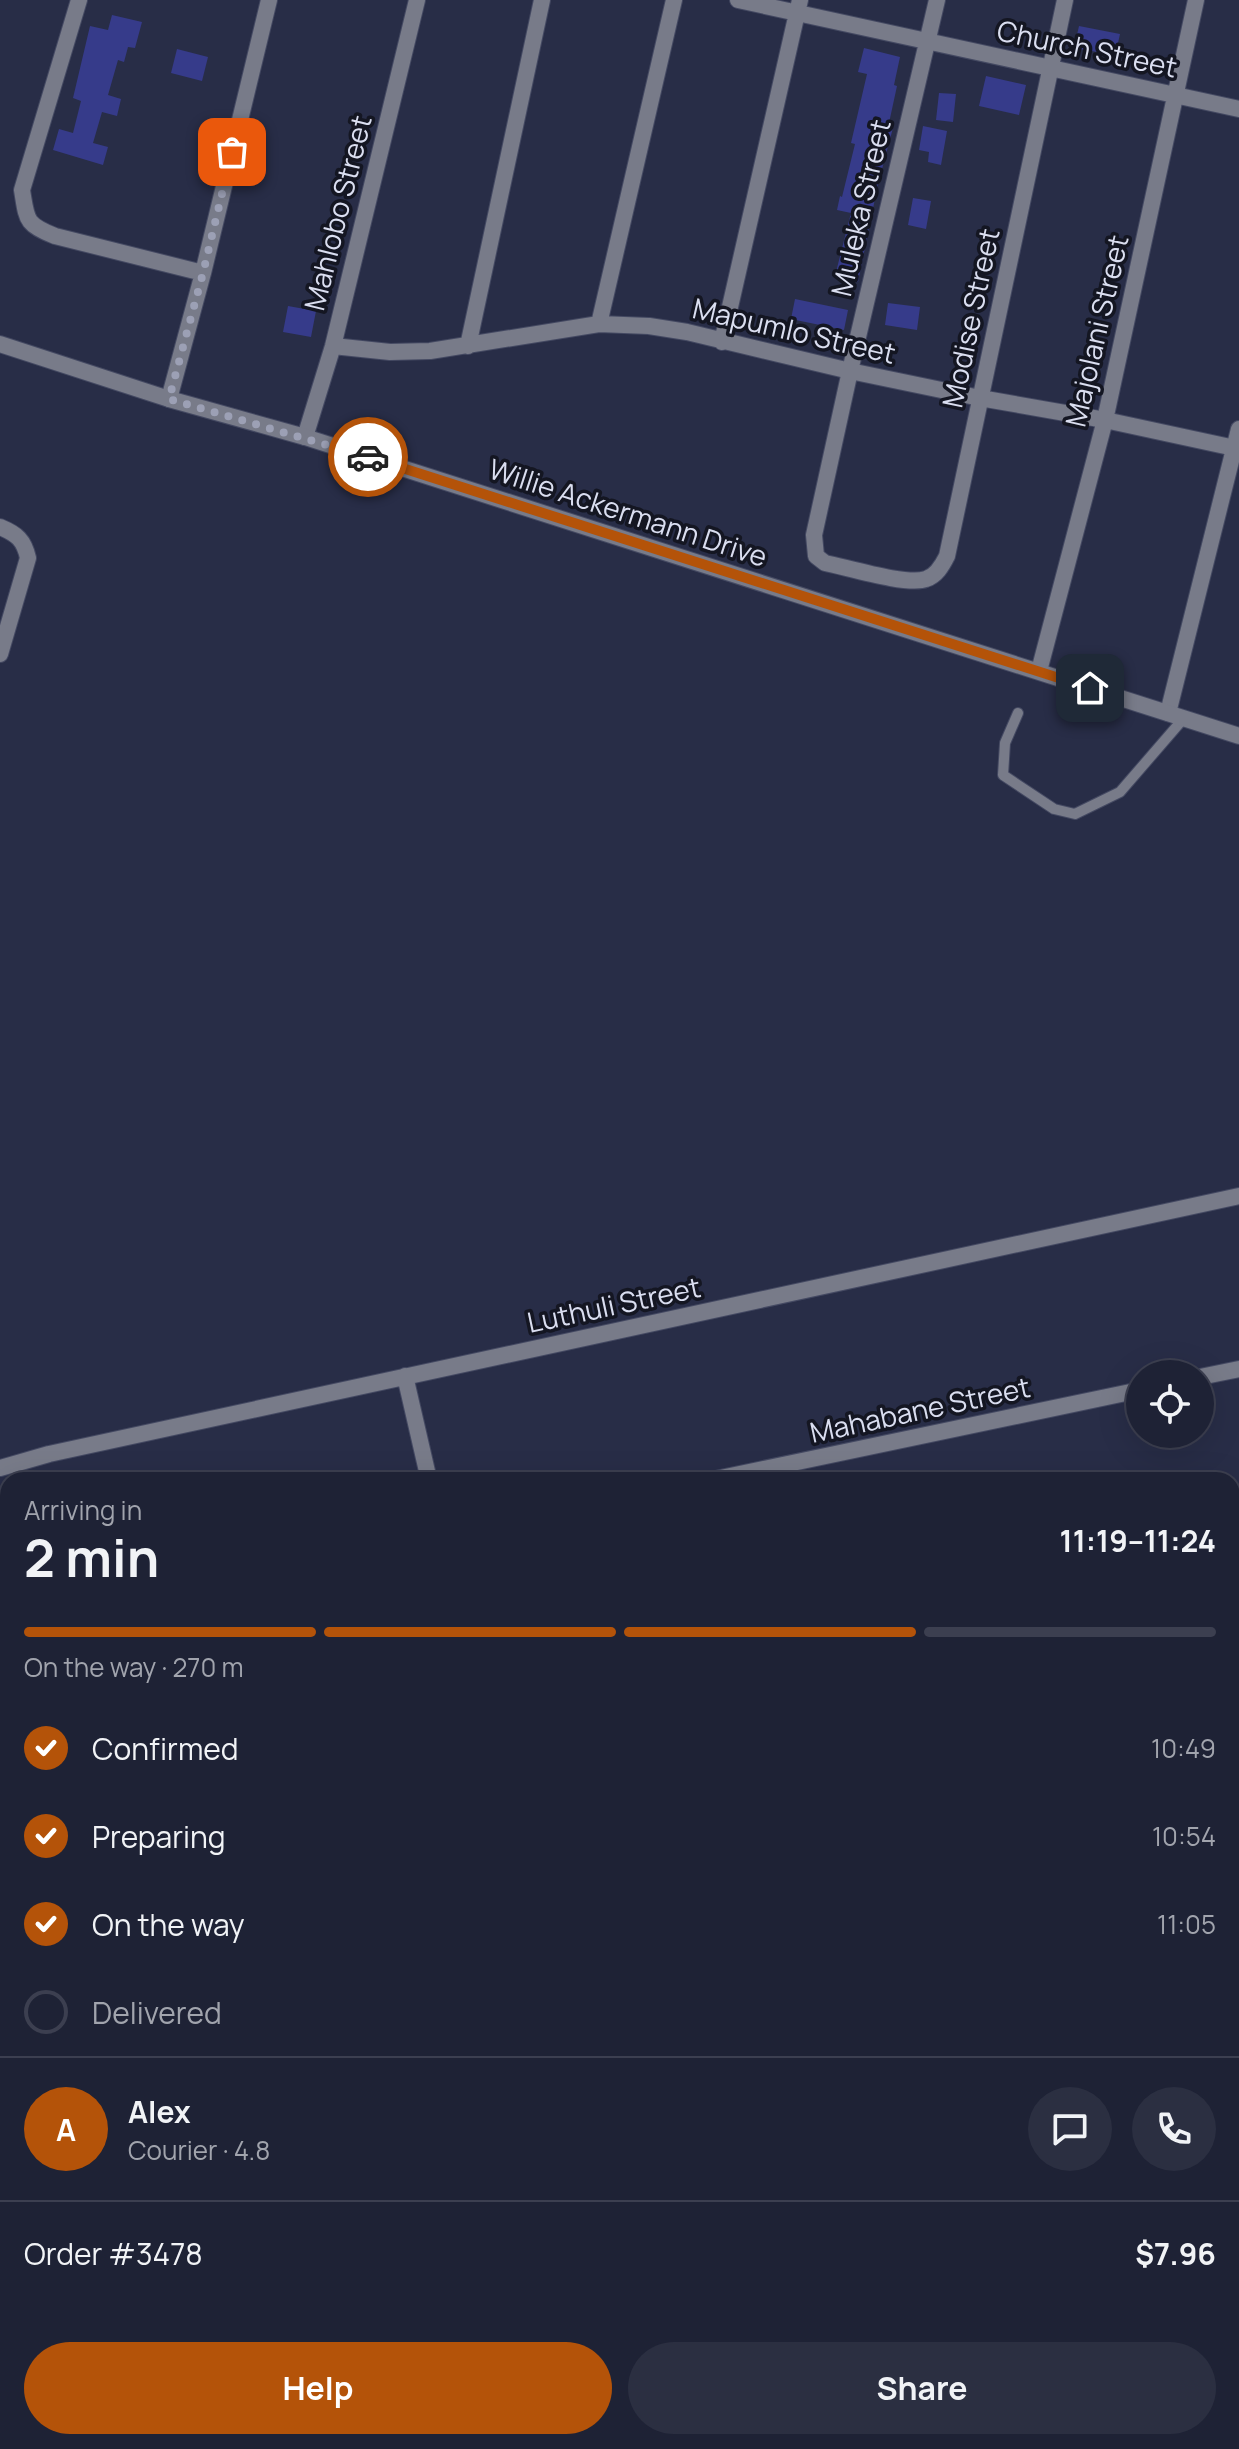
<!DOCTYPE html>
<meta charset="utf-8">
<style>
:root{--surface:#1e2235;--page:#2b2f41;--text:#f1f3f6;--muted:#a1a4ad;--line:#3c3f50;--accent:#b45309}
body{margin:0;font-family:Manrope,sans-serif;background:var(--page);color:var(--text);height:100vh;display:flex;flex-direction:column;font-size:30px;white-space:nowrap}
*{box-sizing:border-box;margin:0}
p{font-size:26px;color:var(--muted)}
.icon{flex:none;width:44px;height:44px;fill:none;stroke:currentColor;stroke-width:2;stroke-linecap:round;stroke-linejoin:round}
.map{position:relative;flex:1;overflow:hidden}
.panel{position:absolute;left:0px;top:1472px;width:1240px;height:978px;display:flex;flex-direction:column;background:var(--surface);border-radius:24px 24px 0 0;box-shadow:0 8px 32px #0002,0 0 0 2px var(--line)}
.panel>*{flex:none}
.controls{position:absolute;left:1126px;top:1360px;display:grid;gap:16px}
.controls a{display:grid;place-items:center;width:88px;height:88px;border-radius:50%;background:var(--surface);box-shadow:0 8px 32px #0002,0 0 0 2px var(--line);font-size:40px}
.pin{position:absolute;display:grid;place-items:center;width:68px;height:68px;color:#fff;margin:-34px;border-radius:16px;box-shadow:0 4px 12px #0006}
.courier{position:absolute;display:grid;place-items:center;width:80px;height:80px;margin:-40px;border:6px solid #b45309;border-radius:50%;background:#fff;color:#222;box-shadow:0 2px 10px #0007}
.summary em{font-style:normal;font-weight:700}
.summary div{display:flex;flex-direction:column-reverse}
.summary{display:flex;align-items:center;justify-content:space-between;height:136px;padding:0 24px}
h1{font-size:52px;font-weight:700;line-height:60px}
.bar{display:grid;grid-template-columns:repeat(4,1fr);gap:12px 8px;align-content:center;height:96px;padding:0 24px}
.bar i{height:10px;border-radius:6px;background:var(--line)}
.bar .current{background:var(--accent)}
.bar p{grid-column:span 4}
.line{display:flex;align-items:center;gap:20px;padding:0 24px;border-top:2px solid var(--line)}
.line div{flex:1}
.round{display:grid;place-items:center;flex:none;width:84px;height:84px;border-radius:42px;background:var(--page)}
ol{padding:0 24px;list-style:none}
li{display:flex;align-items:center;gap:24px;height:88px}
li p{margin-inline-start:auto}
li .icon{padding:8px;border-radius:50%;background:var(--accent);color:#fff;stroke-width:4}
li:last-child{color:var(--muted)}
li i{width:44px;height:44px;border:4px solid var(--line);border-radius:50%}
.button{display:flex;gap:16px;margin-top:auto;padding:16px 24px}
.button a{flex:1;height:92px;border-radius:48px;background:var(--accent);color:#fff;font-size:32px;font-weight:700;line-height:92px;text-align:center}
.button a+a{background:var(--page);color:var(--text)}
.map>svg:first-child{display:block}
.building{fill:#363b8a}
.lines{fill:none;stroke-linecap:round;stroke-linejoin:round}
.service-casing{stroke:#444962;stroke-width:12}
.minor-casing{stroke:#444962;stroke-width:18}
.tertiary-casing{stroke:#444962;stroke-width:18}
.service{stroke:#787b89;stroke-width:10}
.minor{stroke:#787b89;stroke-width:16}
.tertiary{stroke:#787b89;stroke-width:16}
.done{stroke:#9ca0b5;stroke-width:8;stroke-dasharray:0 14.4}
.route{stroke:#b45309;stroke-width:10}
.labels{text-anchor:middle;stroke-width:7;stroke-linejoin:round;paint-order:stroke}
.street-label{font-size:28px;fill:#dadef0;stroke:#141622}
</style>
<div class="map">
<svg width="1239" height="2449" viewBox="0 0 1239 2449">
<rect width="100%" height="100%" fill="#282d47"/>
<path class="building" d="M112,15L142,22L135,48L128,47L124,62L118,60L108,95L121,99L117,116L102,112L93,143L108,147L103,165L53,150L59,129L73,133L81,101L73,98L90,26L108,30Z
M1079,26L1120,34L1116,52L1104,49L1103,53L1074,48Z
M864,48L900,57L894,85L897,86L889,123L894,124L878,184L858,282L835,276L851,213L837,210L840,196L842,197L855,144L851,143L867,74L858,72Z
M177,49L208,57L202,81L171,73Z
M986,76L1026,85L1019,115L979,106Z
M939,93L956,94L953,122L936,120Z
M923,126L947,131L941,165L928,162L929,152L919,150Z
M913,198L931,201L926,229L908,225Z
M795,299L848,310L844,330L791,319Z
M888,303L920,307L917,330L885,325Z
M288,306L316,311L311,337L283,332Z"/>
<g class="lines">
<g class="service-casing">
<path id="service" d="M1018,713L1005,743L1003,775L1054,809L1075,814L1120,792L1184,718"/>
</g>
<g class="minor-casing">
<path id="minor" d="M79,0L22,190C27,220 25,224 55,236L203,273
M738,0L1239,109
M937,0L850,371L814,535L816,556L825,563C846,567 907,586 926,579C936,576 942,566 947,556L1065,0
M599,324L674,0
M722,342L800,0
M333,346L390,352L430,351L599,324L649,326L687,332L850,371L980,398L1105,420L1239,449
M468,346L542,0
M169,399L203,273L269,0
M305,437L333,346L417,0
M0,527C17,534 24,540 28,558L0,654
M1039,671L1105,420L1196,0
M1168,713L1239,429
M405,1376L429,1480
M1200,1377L1239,1369
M0,1468L49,1454L1239,1196
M711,1480L1140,1390
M1232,1529L1239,1527
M0,1652L8,1649
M1232,1686L1239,1685
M0,1815L8,1811
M0,1993L8,1982
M0,2248L8,2237
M1232,2406L1239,2405
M44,2449L49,2442
M238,2449L243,2442
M428,2449L433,2442
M619,2449L624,2442
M810,2449L815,2442
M1001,2449L1006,2442
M1193,2449L1198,2442"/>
</g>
<g class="tertiary-casing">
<path id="tertiary" d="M0,344L169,399L305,437L1239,736"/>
</g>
<use href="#service" class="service"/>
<use href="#minor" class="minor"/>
<use href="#tertiary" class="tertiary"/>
</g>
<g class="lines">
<path class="done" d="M232,152L203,273L169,399L368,457"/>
<path class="route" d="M368,457L1090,688"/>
</g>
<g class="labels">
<g class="street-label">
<text transform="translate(1087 49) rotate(12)" y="10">Church Street</text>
<text transform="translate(861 208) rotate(-77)" y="10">Muleka Street</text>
<text transform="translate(338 213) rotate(-76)" y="10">Mahlobo Street</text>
<text transform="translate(971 318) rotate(-78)" y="10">Modise Street</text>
<text transform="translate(794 331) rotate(13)" y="10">Mapumlo Street</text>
<text transform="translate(1097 331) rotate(-77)" y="10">Majolani Street</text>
<text transform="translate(628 513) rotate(18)" y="10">Willie Ackermann Drive</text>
<text transform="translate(614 1305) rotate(-12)" y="10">Luthuli Street</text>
<text transform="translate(920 1410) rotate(-12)" y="10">Mahabane Street</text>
</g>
</g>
</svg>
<div class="controls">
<a><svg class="icon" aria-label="locate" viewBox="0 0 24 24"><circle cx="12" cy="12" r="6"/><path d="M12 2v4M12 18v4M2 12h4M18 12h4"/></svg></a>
</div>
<div class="pin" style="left:232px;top:152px;background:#ea580c"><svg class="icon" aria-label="bag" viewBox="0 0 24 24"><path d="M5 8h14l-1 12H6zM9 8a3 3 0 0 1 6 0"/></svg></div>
<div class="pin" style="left:1090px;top:688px;background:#1f2937"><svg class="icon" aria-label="home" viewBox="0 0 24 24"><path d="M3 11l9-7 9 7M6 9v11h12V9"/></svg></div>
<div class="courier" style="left:368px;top:457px"><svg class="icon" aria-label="car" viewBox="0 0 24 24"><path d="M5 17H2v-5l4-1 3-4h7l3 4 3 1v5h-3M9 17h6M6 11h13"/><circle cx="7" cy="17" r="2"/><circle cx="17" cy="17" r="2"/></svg></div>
<section class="panel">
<div class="summary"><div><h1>2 min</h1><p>Arriving in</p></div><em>11:19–11:24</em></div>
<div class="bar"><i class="current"></i><i class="current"></i><i class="current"></i><i></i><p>On the way · 270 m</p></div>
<ol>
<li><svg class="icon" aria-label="check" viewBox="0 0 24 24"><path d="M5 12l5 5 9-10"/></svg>Confirmed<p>10:49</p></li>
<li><svg class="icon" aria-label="check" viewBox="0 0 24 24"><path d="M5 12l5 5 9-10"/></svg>Preparing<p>10:54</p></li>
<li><svg class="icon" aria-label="check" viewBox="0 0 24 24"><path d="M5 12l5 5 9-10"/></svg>On the way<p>11:05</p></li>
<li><i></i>Delivered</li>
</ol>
<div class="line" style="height:144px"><b class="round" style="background:var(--accent);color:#fff">A</b><div><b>Alex</b><p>Courier · 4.8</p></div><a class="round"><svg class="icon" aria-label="chat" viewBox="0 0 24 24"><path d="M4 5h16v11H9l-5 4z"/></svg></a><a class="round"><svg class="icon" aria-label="phone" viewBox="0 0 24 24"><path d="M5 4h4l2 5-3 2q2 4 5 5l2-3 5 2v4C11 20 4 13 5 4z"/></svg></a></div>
<div class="line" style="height:104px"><div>Order #3478</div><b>$7.96</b></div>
<div class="button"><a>Help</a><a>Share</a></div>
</section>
</div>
